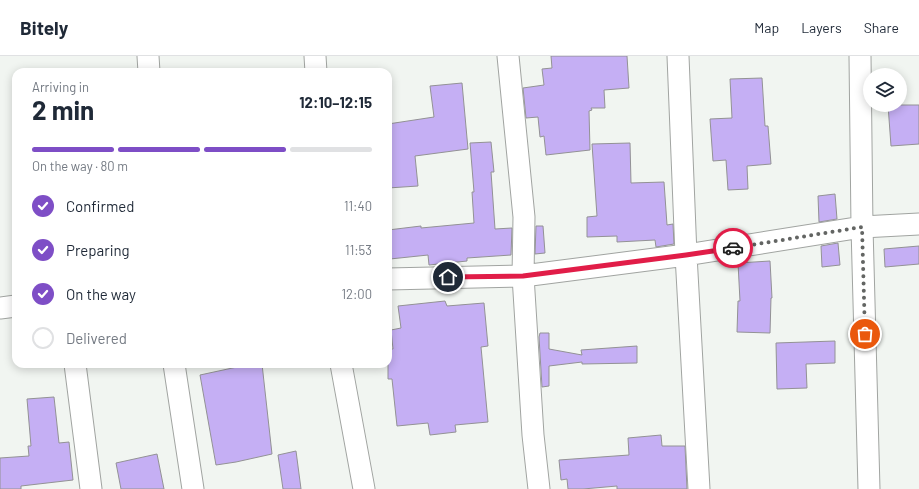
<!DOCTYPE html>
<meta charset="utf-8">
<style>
:root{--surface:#fff;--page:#f6f6f7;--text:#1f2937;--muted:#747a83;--line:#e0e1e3;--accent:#7e4ec6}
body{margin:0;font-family:Barlow,sans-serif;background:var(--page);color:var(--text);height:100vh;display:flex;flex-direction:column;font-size:15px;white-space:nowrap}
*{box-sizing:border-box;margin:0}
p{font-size:13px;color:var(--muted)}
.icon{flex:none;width:22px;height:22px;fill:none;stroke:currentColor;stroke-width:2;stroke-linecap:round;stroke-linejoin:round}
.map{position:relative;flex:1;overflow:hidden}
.side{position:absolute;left:12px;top:12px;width:380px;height:300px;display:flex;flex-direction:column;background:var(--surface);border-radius:12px;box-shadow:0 2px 10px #0003}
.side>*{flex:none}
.controls{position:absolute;left:863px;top:12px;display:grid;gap:8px}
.controls a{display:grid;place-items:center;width:44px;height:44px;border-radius:50%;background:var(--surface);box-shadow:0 2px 10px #0003;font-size:20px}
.pin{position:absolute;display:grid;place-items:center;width:34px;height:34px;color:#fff;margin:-17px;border:2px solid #fff;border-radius:50%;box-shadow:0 1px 4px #0007}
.courier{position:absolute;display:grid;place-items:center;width:40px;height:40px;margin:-20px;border:3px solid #e11d48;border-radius:50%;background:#fff;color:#222;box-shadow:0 1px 5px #0007}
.summary em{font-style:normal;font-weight:700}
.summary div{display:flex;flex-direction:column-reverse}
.summary{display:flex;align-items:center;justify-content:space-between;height:68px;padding:0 20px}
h1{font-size:26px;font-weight:700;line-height:30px}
.bar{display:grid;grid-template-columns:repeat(4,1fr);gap:6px 4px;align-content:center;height:48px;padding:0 20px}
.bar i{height:5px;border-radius:3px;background:var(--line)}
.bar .active{background:var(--accent)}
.bar p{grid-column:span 4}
ol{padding:0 20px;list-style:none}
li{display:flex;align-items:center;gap:12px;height:44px}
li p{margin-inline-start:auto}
li .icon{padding:4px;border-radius:50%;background:var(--accent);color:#fff;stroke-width:4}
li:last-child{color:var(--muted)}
li i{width:22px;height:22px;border:2px solid var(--line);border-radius:50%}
header{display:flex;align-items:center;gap:24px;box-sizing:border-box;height:56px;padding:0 20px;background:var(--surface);border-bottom:1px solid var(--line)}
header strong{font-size:19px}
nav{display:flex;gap:22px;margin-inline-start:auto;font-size:14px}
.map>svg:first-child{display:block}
.building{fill:#c5aff4;stroke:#939295}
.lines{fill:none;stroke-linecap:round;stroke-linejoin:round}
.minor-casing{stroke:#a1a4a1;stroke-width:23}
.minor{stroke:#fff;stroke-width:21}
.done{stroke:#636563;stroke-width:4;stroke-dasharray:0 7.2}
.route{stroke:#e11d48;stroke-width:5}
</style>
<header>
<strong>Bitely</strong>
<nav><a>Map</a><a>Layers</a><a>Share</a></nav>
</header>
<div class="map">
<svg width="919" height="433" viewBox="0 0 919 433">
<rect width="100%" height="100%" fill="#f1f5f1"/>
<path class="building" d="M551,0H627L629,32L604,34L605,52H591L592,54L589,55L590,94L546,99L544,80L540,81L538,61L526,62L523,32L544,29L542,13L552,12Z
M762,22L765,70H768L771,108L747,110L748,133L728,134L726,104L713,105L710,63L732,62L730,23Z
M462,27L468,93L415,100L418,130L388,132V68L434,61L430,30Z
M888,49H919V88L891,90Z
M491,86L494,116H491L495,173L512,172L511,199L467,202V205L429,209L428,199L390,203L388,174L421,170V172L474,167L472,136H474L470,87Z
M630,87L631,127L664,126L667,169L673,168L674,188L656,191L655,184L617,186V180L587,181V161L597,160L592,88Z
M835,138L837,163L819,166L818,140Z
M536,170H543L545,197L535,198Z
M838,187L840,209L822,211L821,190Z
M919,190V208L885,211L884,193Z
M770,205L772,242H771L770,277L737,276L738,245H740L738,207Z
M445,245L447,250L484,247L488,290L481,291L488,366L455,369L456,376L430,379L428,367L397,370L392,323H388V293H393L391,274L401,272L398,250Z
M540,277H549V293L582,299L581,294L637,290V307L582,308V306L549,310V330L542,331L539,281Z
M835,285V307L806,308L807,332L777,333L776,287Z
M251,308H262L272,398L236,406L216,409L200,319Z
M54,341L59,387L69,386L73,424L21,430V433H0V402L29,400L28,390H31L27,343Z
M661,379L662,390H685L687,433H617V430L583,433H568L567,423L561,424L559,404L629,399L628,382Z
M296,395L301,433H283L278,399Z
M157,398L164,433H121L116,407Z"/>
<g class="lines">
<g class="minor-casing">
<path id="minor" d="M148,0L149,16
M315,0L316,16
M508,0L524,161L523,220L533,379L539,433
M678,0L686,199L699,433
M860,0L862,171L869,433
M388,223L523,220L686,199L862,171L919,168
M0,252L16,250
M75,308L91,433
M174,308L193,433
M341,308L364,433"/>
</g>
<use href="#minor" class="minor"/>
</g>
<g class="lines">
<path class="done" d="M733,192L862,171L865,278"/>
<path class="route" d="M448,221L523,220L686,199L733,192"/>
</g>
</svg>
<div class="controls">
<a><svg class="icon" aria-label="layers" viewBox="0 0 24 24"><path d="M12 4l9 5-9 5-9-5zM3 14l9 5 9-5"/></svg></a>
</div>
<div class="pin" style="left:865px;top:278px;background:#ea580c"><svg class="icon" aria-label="bag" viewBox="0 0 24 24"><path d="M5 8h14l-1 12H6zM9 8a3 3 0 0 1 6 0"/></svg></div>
<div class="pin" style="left:448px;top:221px;background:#1f2937"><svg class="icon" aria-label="home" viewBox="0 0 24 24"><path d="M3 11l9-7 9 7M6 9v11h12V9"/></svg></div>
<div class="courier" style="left:733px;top:192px"><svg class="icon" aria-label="car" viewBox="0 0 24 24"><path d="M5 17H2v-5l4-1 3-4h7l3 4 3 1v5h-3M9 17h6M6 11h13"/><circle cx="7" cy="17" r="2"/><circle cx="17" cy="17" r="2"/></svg></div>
<section class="side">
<div class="summary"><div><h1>2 min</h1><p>Arriving in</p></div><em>12:10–12:15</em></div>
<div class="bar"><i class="active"></i><i class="active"></i><i class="active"></i><i></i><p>On the way · 80 m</p></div>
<ol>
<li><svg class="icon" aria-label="check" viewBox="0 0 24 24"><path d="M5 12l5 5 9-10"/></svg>Confirmed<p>11:40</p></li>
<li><svg class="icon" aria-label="check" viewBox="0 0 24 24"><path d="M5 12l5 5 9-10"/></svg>Preparing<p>11:53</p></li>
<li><svg class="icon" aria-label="check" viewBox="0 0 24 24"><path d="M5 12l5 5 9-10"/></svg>On the way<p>12:00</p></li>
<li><i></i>Delivered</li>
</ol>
</section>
</div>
